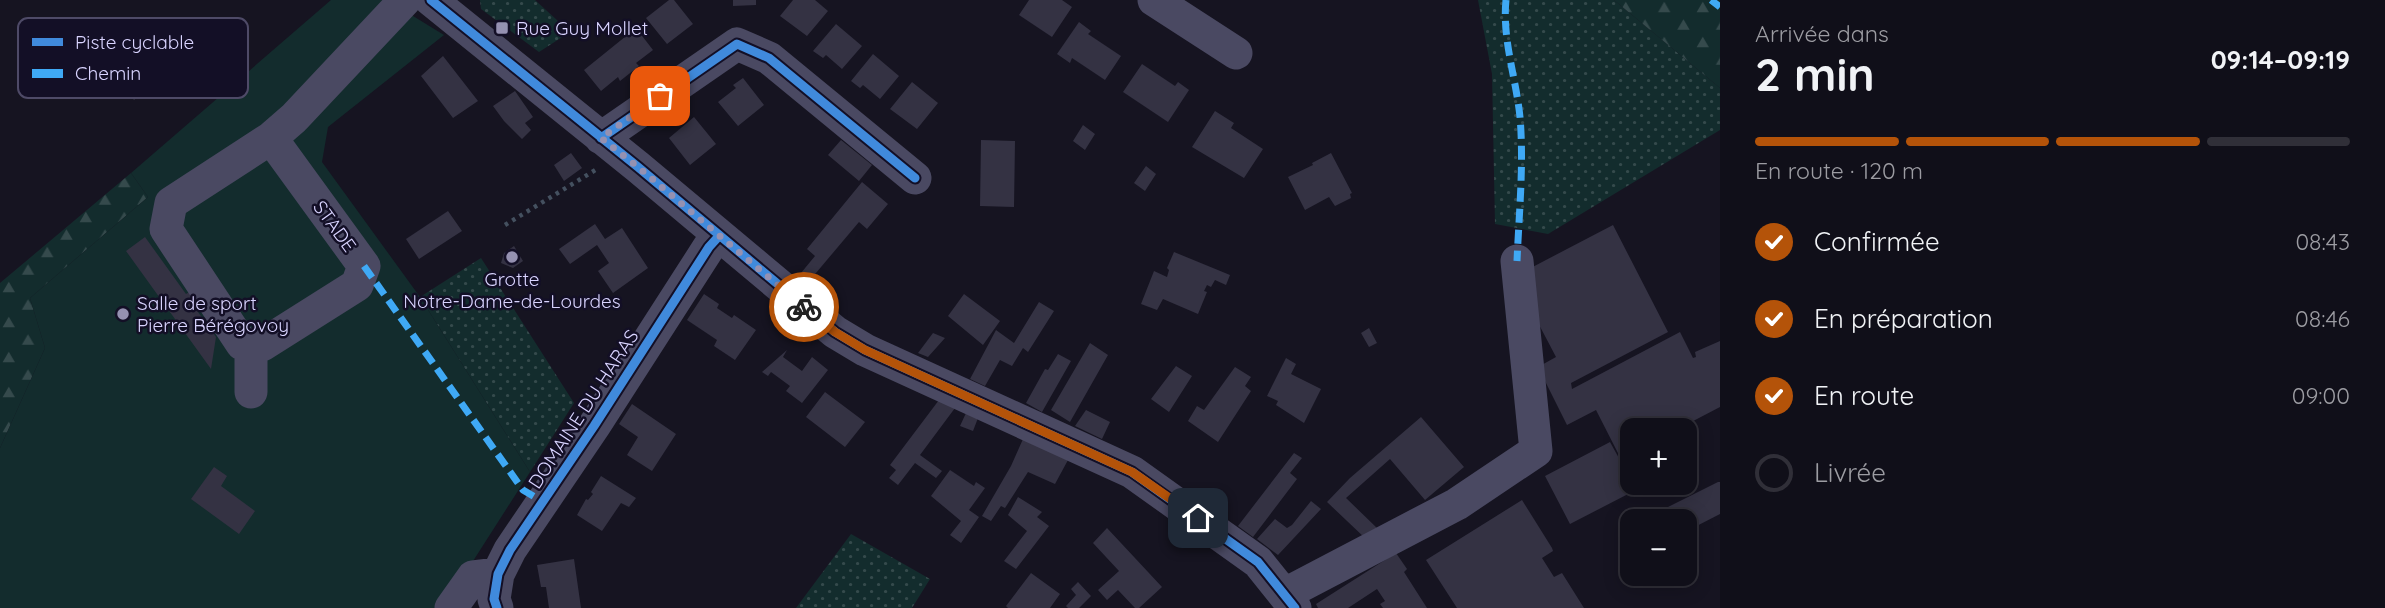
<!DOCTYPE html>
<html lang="fr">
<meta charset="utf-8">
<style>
:root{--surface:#100f19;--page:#191822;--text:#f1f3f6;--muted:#9c9ca2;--line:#302f38;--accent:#b45309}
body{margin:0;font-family:Quicksand,sans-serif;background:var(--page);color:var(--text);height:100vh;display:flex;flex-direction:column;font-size:26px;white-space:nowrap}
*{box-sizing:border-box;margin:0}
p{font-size:23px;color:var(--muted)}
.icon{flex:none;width:38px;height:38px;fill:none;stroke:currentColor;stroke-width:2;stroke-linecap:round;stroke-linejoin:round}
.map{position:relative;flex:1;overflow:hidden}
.side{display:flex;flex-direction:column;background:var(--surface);width:665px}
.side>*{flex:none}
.controls{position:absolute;left:1620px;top:418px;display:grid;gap:14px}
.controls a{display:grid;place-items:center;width:77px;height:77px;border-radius:14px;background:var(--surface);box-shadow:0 4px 18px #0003,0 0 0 2px var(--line);font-size:35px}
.pin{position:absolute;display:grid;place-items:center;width:60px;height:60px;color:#fff;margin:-30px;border-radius:14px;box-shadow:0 4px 10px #0006}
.courier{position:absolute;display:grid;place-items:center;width:70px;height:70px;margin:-35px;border:5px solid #b45309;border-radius:50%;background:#fff;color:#222;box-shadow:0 2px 9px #0007}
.summary em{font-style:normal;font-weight:800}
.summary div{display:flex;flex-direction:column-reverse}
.summary{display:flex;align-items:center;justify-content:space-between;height:119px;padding:0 35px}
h1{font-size:46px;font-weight:800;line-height:52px}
.bar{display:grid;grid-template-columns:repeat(4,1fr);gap:10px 7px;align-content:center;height:84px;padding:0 35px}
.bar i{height:9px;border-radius:5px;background:var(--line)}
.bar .selected{background:var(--accent)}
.bar p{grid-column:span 4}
ol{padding:0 35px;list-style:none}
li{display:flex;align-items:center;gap:21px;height:77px}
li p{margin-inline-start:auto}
li .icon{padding:7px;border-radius:50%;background:var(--accent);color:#fff;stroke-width:4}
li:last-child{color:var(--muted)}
li i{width:38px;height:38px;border:4px solid var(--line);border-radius:50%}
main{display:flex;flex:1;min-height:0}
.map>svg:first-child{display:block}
.grass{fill:url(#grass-dots)}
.forest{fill:url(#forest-firs)}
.park{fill:#132c2d}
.building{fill:#343243}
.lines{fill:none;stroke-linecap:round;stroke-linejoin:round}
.path{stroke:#44505f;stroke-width:4.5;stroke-dasharray:3.5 5;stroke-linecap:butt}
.minor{stroke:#4a4962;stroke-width:33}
.quiet{stroke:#3fa9f5;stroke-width:7;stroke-dasharray:14 7;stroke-linecap:butt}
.cycleway-casing{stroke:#130f26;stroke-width:13}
.cycleway{stroke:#408adc;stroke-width:9}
.done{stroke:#9591b1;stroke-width:7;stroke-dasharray:0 12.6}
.route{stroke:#b45309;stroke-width:9}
.poi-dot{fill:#9591b1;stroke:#130f26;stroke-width:2.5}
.labels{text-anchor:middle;stroke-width:5;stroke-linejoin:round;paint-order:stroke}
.poi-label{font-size:19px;fill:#d9d4ff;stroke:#130f26;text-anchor:start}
.street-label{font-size:19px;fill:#d9d4ff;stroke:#130f26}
.key{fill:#130f26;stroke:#4e4a67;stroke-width:2}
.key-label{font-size:19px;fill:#d9d4ff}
</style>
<main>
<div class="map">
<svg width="1720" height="608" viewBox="0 0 1720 608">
<defs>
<pattern id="grass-dots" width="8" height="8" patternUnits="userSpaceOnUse" patternTransform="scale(1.75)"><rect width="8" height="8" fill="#132c2d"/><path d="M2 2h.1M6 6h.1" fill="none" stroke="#354a4c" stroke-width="1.8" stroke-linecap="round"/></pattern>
<pattern id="forest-firs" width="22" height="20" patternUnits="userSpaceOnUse" patternTransform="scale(1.75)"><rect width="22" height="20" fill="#132c2d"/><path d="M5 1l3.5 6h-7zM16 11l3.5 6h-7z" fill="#354a4c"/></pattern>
</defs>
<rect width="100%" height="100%" fill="#161421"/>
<path class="grass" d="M480,0H535L570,32L539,52L481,9Z
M1478,0H1614L1720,88V130L1548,234L1495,224L1492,74Z
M481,258L574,403L530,472L420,297Z
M851,534L930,579L912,608H796Z"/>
<path class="forest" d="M1614,0H1720V88Z
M131,173L148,197L30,298L45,348L0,448V283Z"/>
<path class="park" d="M331,0H387L444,35L328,127L322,162L420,297L530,472L443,608H0V448L45,348L30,298L148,197L131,173Z"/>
<path class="building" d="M669,0H674L693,24L667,44L646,18Z
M733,0H756V5L733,6Z
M793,0H815L828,11L807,36L780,16Z
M1029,0H1062L1072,7L1052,37L1019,15Z
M1079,22L1091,31L1088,34L1121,56L1105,80L1072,58L1070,63L1057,54Z
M836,24L862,46L842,69L826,55L823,58L813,51Z
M636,28L653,50L636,63L639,66L620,81L618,77L601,91L584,70Z
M183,39L208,68L176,97L164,84L151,96L145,89L134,100L126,90Z
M873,54L899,76L880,99L863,85L860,88L851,81Z
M443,56L478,101L453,118L421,76Z
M1142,64L1175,86L1178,82L1189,90L1168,122L1123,92Z
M743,78L764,105L738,126L718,102L736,88L733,85Z
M912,82L938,103L917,129L890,109Z
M515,91L533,117L525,123L531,130L522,139L504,121L493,106Z
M1215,111L1234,123L1231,128L1263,149L1244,178L1192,147Z
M694,117L716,144L690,165L669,138Z
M1083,125L1095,134L1085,150L1073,141Z
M841,140L872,165L859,181L828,155Z
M981,140L1015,141L1014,207L980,206Z
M571,153L582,168L564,181L554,165Z
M1331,153L1352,193L1350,194L1351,198L1335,206L1329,197L1305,210L1288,177L1313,165L1312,163Z
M1146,166L1156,174L1145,191L1134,183Z
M862,182L888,204L867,229L859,222L805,286L796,279L815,256L807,249Z
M448,211L462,231L419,259L406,239Z
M595,224L605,239L622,228L648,268L613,293L598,271L609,263L597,245L570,264L559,249Z
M1613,225L1668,332L1571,383L1572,389L1680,332L1693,358L1696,357L1695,352L1720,341V407L1676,430H1633V453L1621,459L1596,410L1567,425L1538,367L1556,357L1535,317L1521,273Z
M145,237L186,294L189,292L197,302L193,305L216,337L211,369L126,251Z
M514,246L523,261L513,268L501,263L504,253Z
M1174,252L1230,275L1226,285L1215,280L1211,287L1207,285L1204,291L1207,292L1198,314L1163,299L1157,310L1141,304L1154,271L1167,277L1169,270L1167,268Z
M704,294L719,304L717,308L732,318L734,315L756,330L735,360L714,346L717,340L687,320Z
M964,294L1000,321L983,345L948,316Z
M1039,302L1054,311L1028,352L1023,348L1012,366L1000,360L985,386L970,379L996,330L1014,343Z
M1369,328L1377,343L1369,347L1361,333Z
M933,333L945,338L928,357L918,353Z
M1090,343L1108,355L1070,422L1051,410Z
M787,350L783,357L802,371L812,357L828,370L802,403L786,391L790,386L771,372L768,376L762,372Z
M1058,354L1071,361L1042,412L1026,403L1045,369L1048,370Z
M1286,358L1296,364L1291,374L1321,389L1304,423L1276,405L1278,401L1267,396Z
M1176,366L1192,376L1169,412L1151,399Z
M1235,367L1251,377L1245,386L1251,391L1218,442L1188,421L1197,406L1204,410Z
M825,392L865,422L845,447L806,417Z
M939,400L955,408L920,455L942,471L936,478L915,463L898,485L889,478L896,470L890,465Z
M632,404L676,434L652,471L627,455L638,437L619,424Z
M1086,410L1110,422L1102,439L1075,426Z
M966,413L978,418L973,431L960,426Z
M1421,417L1464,467L1425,500L1390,459L1346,498L1377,528L1366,539L1327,502L1350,478Z
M1023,439L1068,460L1055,484L1028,472L1005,508L1001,506L991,521L982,516L1011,466Z
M1610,442L1625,469L1619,472L1632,492L1570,524L1545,476Z
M1294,453L1302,458L1290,473L1297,479L1253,537L1238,526Z
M214,467L227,476L221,486L255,511L239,534L191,499Z
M950,470L974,486L976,482L985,488L969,510L979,517L961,543L950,535L961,521L931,496Z
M601,476L636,498L629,507L621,503L602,531L577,515L586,499L588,500L593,494L591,492Z
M1718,482H1720V514L1685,532V522H1668L1662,510Z
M1018,497L1042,512L1037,517L1049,526L1016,569L1004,561L1027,531L1008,515Z
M1522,500L1552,548L1553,551L1542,558L1554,577L1562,573L1584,608H1457L1426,560Z
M1311,501L1321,509L1278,555L1257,539L1275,519L1287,528L1292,525Z
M1107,528L1162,587L1139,608H1135L1118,590L1107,600L1098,590L1119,571L1093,543Z
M1396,553L1407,569L1404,572L1427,608H1383L1380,604L1385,601L1377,589L1348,608H1318L1316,604Z
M574,559L581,608H549L546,587H541L537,565Z
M1031,573L1060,594L1050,608H1008L1006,606Z
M1078,582L1091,596L1079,608H1068L1066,606L1076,595L1071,589Z"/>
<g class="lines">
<path class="path" d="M505,225L597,169"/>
<path class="minor" d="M431,0L638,167L835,332L865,350L1132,472L1258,562L1295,608
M1154,0L1236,53
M271,138L364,266L357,285L262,345L242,344L166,229L171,203L271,138L294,118L405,0
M601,138L737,44L769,58L915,178
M251,392V345
M1285,594L1457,504L1536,451L1517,261
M451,608L473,577L498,574
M497,608L494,599L498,574L510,550L594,426L709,247L719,236"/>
<path class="quiet" d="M1506,0C1502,39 1516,78 1520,117C1524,165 1519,213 1517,261
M1711,0L1720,7
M364,266L523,490L543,502"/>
<g class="cycleway-casing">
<path id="cycleway" d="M431,0L638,167L835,332L865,350L1132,472L1258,562L1295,608
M601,138L737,44L769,58L915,178
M497,608L494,599L498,574L510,550L594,426L709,247L719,236"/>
</g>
<use href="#cycleway" class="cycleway"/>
</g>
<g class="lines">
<path class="done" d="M660,96L601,138L638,167L804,307"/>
<path class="route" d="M804,307L835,332L865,350L1132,472L1198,518"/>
</g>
<g class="poi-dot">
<rect x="495" y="21" width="14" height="14" rx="3.5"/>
<circle cx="512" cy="257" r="7"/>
<circle cx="123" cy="314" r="7"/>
</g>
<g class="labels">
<g class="poi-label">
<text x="516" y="35">Rue Guy Mollet</text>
<text x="512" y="286" text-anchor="middle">Grotte<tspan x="512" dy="22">Notre-Dame-de-Lourdes</tspan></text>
<text x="137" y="310">Salle de sport<tspan x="137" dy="22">Pierre Bérégovoy</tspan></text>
</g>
<g class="street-label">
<text transform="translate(335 226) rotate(54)" y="7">STADE</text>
<text transform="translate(583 409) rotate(-57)" y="7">DOMAINE DU HARAS</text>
</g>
</g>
<rect x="18" y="18" width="230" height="80" rx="10" class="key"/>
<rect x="32" y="38" width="31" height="8" fill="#408adc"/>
<rect x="32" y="69" width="31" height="9" fill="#3fa9f5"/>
<g class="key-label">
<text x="75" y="49">Piste cyclable</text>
<text x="75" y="80">Chemin</text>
</g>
</svg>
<div class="controls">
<a>+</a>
<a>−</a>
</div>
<div class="pin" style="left:660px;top:96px;background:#ea580c"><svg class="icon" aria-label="bag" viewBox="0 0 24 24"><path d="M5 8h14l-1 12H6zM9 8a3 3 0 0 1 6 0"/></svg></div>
<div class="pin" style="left:1198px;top:518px;background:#1f2937"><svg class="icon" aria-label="home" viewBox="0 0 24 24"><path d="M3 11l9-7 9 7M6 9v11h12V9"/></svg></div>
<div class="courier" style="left:804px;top:307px"><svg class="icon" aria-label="bike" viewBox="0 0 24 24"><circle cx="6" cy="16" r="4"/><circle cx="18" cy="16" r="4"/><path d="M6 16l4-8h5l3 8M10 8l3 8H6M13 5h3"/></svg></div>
</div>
<section class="side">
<div class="summary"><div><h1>2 min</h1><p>Arrivée dans</p></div><em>09:14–09:19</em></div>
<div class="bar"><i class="selected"></i><i class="selected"></i><i class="selected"></i><i></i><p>En route · 120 m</p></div>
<ol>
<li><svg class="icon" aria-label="check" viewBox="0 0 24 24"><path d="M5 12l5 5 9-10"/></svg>Confirmée<p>08:43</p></li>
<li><svg class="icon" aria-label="check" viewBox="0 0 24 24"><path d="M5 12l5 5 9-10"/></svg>En préparation<p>08:46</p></li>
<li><svg class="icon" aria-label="check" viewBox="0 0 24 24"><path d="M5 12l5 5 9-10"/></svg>En route<p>09:00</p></li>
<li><i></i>Livrée</li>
</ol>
</section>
</main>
